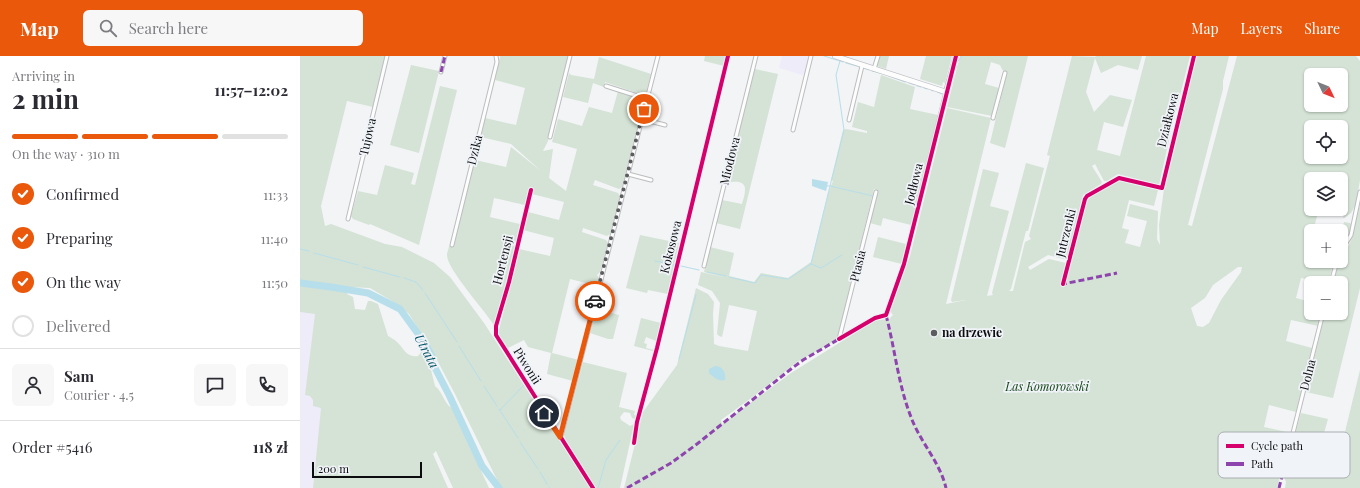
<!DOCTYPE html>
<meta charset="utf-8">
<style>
:root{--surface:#fff;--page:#f7f7f7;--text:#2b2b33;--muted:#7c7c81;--line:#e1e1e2;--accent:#ea580c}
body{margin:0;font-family:"Playfair Display",serif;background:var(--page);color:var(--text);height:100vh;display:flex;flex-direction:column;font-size:15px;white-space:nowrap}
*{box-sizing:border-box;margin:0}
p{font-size:13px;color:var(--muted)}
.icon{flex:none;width:22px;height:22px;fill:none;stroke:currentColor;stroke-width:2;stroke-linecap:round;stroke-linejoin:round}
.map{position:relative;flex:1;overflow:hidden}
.details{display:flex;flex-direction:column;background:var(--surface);width:300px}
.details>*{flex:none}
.needle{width:26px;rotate:133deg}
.buttons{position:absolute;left:1004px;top:12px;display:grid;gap:8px}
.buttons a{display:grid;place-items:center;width:44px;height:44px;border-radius:6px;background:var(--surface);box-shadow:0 1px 3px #0004;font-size:20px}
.scale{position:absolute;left:12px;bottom:10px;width:110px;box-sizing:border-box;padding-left:4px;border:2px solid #0b0c0d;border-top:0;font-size:11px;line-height:14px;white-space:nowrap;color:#0b0c0d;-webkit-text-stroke:3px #f0f3f8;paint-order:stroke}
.pin{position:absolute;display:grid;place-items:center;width:34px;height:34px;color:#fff;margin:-17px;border:2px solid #fff;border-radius:50%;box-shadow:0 1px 4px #0007}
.courier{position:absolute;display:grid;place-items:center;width:40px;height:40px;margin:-20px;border:3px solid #ea580c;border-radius:50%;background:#fff;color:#222;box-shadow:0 1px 5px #0007}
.overview em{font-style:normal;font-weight:700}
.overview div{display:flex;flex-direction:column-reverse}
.overview{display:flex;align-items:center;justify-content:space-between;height:68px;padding:0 12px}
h1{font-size:26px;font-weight:700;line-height:30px}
.bar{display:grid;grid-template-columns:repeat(4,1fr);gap:6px 4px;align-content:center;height:48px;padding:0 12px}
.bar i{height:5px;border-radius:3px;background:var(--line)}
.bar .current{background:var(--accent)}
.bar p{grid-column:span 4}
.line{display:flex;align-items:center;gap:10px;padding:0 12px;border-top:1px solid var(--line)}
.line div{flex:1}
.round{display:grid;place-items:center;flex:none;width:42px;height:42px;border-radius:6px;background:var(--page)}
ol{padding:0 12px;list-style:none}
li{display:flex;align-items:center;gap:12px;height:44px}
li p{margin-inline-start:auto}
li .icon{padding:4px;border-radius:50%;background:var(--accent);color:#fff;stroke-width:4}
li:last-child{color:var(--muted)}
li i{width:22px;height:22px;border:2px solid var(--line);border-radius:50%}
header{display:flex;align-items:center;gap:24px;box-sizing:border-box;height:56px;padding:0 20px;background:var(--accent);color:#fff}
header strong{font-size:19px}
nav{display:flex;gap:22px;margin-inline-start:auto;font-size:14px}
.search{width:280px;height:36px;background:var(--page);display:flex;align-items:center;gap:10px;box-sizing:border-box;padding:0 14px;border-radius:6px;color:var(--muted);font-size:15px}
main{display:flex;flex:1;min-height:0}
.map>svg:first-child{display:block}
.commercial{fill:#efecf9}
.green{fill:#d4e3d5;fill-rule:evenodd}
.water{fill:#b7deeb}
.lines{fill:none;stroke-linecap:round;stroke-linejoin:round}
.stream{stroke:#b7deeb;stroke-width:1}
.river{stroke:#b7deeb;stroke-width:7}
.street-casing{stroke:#bcbdbf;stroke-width:5}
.secondary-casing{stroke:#bcbdbf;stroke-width:6}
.street{stroke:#fdfdfe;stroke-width:3}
.secondary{stroke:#fdfdfe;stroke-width:4.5}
.quiet{stroke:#8e44ad;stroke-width:3;stroke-dasharray:6 3;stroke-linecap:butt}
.cycleway-casing{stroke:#f0f3f8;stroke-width:6}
.cycleway{stroke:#d6006c;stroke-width:4}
.done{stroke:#5c5d5f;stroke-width:4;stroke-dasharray:0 7.2}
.route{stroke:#ea580c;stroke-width:5}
.poi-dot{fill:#5c5d5f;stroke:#f0f3f8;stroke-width:1.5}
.labels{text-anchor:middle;stroke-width:3.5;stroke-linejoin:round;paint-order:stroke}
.street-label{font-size:12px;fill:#0b0c0d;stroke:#f0f3f8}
.poi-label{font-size:12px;font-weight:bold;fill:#0b0c0d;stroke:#f0f3f8;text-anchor:start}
.park-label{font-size:12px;font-style:italic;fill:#144618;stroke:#f0f3f8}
.water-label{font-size:13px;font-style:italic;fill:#005163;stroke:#f0f3f8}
.key{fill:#f0f3f8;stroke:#abaeb2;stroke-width:1}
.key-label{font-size:11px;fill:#0b0c0d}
</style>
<header>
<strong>Map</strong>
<div class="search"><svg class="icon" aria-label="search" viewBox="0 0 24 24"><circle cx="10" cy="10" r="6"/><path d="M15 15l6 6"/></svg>Search here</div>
<nav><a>Map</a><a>Layers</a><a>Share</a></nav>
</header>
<main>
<section class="details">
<div class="overview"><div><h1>2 min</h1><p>Arriving in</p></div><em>11:57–12:02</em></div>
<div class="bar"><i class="current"></i><i class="current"></i><i class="current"></i><i></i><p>On the way · 310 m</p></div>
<ol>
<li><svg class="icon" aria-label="check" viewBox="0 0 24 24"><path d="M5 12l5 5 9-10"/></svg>Confirmed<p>11:33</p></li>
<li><svg class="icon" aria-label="check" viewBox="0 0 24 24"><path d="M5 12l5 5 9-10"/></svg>Preparing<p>11:40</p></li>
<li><svg class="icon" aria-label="check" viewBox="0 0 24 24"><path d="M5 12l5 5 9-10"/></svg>On the way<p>11:50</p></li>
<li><i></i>Delivered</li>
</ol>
<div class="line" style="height:72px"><a class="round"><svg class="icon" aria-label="person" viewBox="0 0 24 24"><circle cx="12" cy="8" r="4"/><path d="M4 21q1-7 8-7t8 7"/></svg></a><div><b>Sam</b><p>Courier · 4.5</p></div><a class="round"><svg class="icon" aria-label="chat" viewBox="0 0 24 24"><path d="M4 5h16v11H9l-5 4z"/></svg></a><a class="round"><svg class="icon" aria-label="phone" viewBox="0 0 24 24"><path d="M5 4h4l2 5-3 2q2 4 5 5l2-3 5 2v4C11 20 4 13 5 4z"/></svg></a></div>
<div class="line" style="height:52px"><div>Order #5416</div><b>118 zł</b></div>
</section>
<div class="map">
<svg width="1060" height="432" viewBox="0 0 1060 432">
<rect width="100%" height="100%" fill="#f2f4f6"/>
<path class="commercial" d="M482,0H510L506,15L502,19L479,12Z
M0,231L34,236L13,432H0Z"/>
<path class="green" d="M0,0H85L73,51L47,45L21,150L25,170L31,168L85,188L102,191L134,207L150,221L184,267L290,432H201L155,338L137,304L109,258L97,248L70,232L48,231L47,238L53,241L55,253L65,254L68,245H71L78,248L88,280C91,282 94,283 97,286C104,292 106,302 118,300L123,294L128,302L135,330C143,336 144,348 152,352L189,432H153L136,395L133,398L148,432H13L21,352L13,350V344L10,340L5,339L15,258L0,256Z
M200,0H268L248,85L243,95L253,93L249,122L266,135L277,93L252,86L258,63L282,70L289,51L312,57L318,35L342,43L344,46L322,131L319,133L295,124L293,129L318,137L320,140L310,178L307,180L283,172L282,176L306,184L308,187L300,216L297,219L299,222L297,227L294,229L270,223L252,297L279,304L273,325L247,318L251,297L228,291L224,284L206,293L199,283L198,278L219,193L250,200L254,182L223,174L228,156L259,164L264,146L232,138L233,133H229L225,149L194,142L190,161L220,168L195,271C186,255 147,214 147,199C147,196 149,192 149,190H153L175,104L206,111L211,91L241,115L211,88L181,81L185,62L216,69L225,32L195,24L200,1Z
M405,0H426L424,10L404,5Z
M579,0H589L586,13L577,10Z
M626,0H652L645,27L643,26L642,30L620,23Z
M660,0H728L705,92L690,87L707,16L703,15L700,9L691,6L685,28L699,32L692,60L647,51Z
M772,0L795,1L796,0H842L838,14L818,9L801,17L795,2L786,36L794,56L810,39L832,44L823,71L804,66L797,94L820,100L846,0H890L871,75L859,129L818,118L807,125H804L795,108L792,110L802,126L801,128L783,139L767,204L748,199L728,211L730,214L749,203L766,207L762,225H766L788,142L818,123L858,134L854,150L829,144L822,172L829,174L825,187L840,191L847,165L827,160L830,148L858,155L857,183L860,189L859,169L864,133L897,0H929L923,25V33L888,169L892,170L937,0H1056L1060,5V124L1056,148L1051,157L1044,162H1043L1045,154L1041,152V123H1011V153H1019L1013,175H1011V205H1034L1028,227L1001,222L996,242L1011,246V257H1021L1018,270L991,264L986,285L1012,292L996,356L969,349L964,371L991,377L977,432H324L343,356L377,309L396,232L408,238L414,246L413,258L414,288L419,290L448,295L457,255L429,249L422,281L419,280L417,278L420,247L412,235L398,229L401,216L428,222L404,216L410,191L434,197L429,220L454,226L461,217L488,222L511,206L528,137L533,125L531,124L543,74L546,73L567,77V75L552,71L558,46L574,51L581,19L615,31L610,53L638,59L611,169L583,162L581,170L570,167L578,135L574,133L537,284L497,306L454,340L421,364L422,368L491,317L576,264L589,263L593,259L590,255L610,200L647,52L691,62L646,248L666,244L652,246L651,244L683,113L699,117L690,150L709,155L687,240L693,239L692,237L726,107L744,112L728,175H726L711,233L709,235H713L725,186L731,183L729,180L750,100L747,99ZM1011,19H1041V49H1011ZM1011,71H1041V101H1011ZM938,211H942L941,216L921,244L909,267L903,271L897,270L891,252L905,242L913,229Z
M299,1L351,18L346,37L343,39L305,26L304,31L293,27L288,47L263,41L269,17L271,19L294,23Z
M111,9L139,15L119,97L90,89Z
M455,13L478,18L440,173L416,167L422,144L442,148C443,144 445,139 445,134C446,124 433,125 426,127Z
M140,30L157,34L119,189L70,168L69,169L53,163L51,160L58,135L77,139L85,109L114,117L111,128L115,129Z
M1060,149V232L1033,342L1006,336L1025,257H1041V227H1033L1038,207L1039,205H1041V202L1050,187Z
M1044,166L1050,167L1052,170L1048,181L1041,193V177Z
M340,179L379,187L368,238L348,234L347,237L326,232Z
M578,181L606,188L602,208L573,201Z
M296,253L319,259L313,283H308L290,277Z
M341,262L361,267L356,285L346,281L344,287L347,288L346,292L354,294L353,295L334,290Z
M283,306L327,317L319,351L335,355L334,359H337L335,363L332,362L330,357L324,356L320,361L321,364L330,370L334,368L320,432H296L265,383L264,379Z
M1060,314V432H985L986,426L984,421L990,399L1017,406L1036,413Z
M1001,357L1028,363L1022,384L995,378Z"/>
<path class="water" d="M512,123L528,126L526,135L512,130Z
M415,310C423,310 426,317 425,324C419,326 413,321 409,317V313Z"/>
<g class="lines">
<path class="stream" d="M524,0L543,6
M658,5L662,0
M546,7L560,11
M563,12L569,14
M572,15L584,18
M654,16L657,10
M589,20L605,26
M609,27L615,29
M617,30L621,31
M624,32L627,33
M631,34L633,35
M637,36L642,38
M649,36L654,20
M527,130H530L544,74L536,19L540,5
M0,193L9,195
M14,197L58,209
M355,205L374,209
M511,208L521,212L542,199
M381,210L399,214
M63,211L100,221
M407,216L426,220
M429,221L455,227L461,219L488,223L511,208L530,130L573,140
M104,222L116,226L123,234
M125,237L157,286
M159,290L181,325
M379,303L396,239
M184,330L197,350
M199,353L218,382
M200,354L224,329
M220,386L238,413
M240,416L247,428
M249,431L250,432
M298,432L306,404L320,384"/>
<path class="river" d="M0,227L31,231L68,237L100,253L124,286L132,300L133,308L150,341L182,410L199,432"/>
<g class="street-casing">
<path id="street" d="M574,13L578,0
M141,16L145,0
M306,30L347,43
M693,62L705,17
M342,63L365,69
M549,64L562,10
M493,74L511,0
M250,81L270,0
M328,118L351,124
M231,134L209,226L196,270V279L293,432
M48,163L87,0
M152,189L197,6L196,0
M1041,195L1051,179L1060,136
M404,210L456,0
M1031,227L1037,205
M763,228L785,143L787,140L819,122L862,132L894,0
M539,283L575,262L586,259L604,208L646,36
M539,283L576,136
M261,381L358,0
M992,381L1023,257
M334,387L337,366L357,292L428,0"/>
</g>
<g class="secondary-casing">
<path id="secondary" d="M535,0L646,36L656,0"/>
</g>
<use href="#street" class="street"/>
<use href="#secondary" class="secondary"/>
<path class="quiet" d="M141,16L145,0
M764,226L763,228L817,217
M586,259C595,293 598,328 611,361C620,386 640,406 646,432
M327,432L371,407L397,388L491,313L503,304L539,283
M979,432L992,381"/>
<g class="cycleway-casing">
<path id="cycleway" d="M231,134L209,226L196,270V279L293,432
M763,228L785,143L787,140L819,122L862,132L894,0
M539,283L575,262L586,259L604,208L656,0
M334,387L337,366L357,292L428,0"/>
</g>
<use href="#cycleway" class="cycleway"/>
</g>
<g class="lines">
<path class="done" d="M295,245L344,53"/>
<path class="route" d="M244,357L260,381L295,245"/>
</g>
<circle class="poi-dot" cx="634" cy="277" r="4"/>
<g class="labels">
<g class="street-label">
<text transform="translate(868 64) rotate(-76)" y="4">Działkowa</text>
<text transform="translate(68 81) rotate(-77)" y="4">Tujowa</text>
<text transform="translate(175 94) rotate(-76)" y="4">Dzika</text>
<text transform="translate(430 105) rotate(-76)" y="4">Miodowa</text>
<text transform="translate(614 128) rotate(-76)" y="4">Jodłowa</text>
<text transform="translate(766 177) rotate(-76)" y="4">Jutrzenki</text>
<text transform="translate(371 191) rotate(-76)" y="4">Kokosowa</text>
<text transform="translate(203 204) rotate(-76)" y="4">Hortensji</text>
<text transform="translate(558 210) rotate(-76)" y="4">Ptasia</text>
<text transform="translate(227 310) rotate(58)" y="4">Piwonii</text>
<text transform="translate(1008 319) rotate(-76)" y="4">Dolna</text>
</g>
<g class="poi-label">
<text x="642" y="281">na drzewie</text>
</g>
<g class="park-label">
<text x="747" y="335">Las Komorowski</text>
</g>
<g class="water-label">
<text transform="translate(127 295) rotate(62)" y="5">Utrata</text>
</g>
</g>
<rect x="918" y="376" width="132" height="46" rx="6" class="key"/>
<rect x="926" y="388" width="18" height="4" fill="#d6006c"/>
<rect x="926" y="406" width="18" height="4" fill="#8e44ad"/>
<g class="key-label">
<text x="951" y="394">Cycle path</text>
<text x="951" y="412">Path</text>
</g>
</svg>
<div class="buttons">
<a><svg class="needle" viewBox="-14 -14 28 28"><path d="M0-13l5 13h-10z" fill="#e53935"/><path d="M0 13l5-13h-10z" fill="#7c7c81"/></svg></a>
<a><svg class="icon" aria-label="locate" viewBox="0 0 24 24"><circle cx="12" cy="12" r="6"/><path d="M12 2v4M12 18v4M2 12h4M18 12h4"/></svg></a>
<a><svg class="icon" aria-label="layers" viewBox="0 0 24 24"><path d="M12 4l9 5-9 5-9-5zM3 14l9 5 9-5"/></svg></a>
<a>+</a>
<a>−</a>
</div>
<div class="scale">200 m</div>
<div class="pin" style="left:344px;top:53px;background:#ea580c"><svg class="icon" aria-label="bag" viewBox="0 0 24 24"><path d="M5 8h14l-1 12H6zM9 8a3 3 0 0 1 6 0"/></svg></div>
<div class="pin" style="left:244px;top:357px;background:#1f2937"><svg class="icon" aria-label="home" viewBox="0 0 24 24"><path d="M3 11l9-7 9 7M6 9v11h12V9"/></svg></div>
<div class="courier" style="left:295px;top:245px"><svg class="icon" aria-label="car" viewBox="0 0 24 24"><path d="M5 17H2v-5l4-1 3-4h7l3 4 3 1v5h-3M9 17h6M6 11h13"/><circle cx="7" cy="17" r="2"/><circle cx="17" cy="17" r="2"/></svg></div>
</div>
</main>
